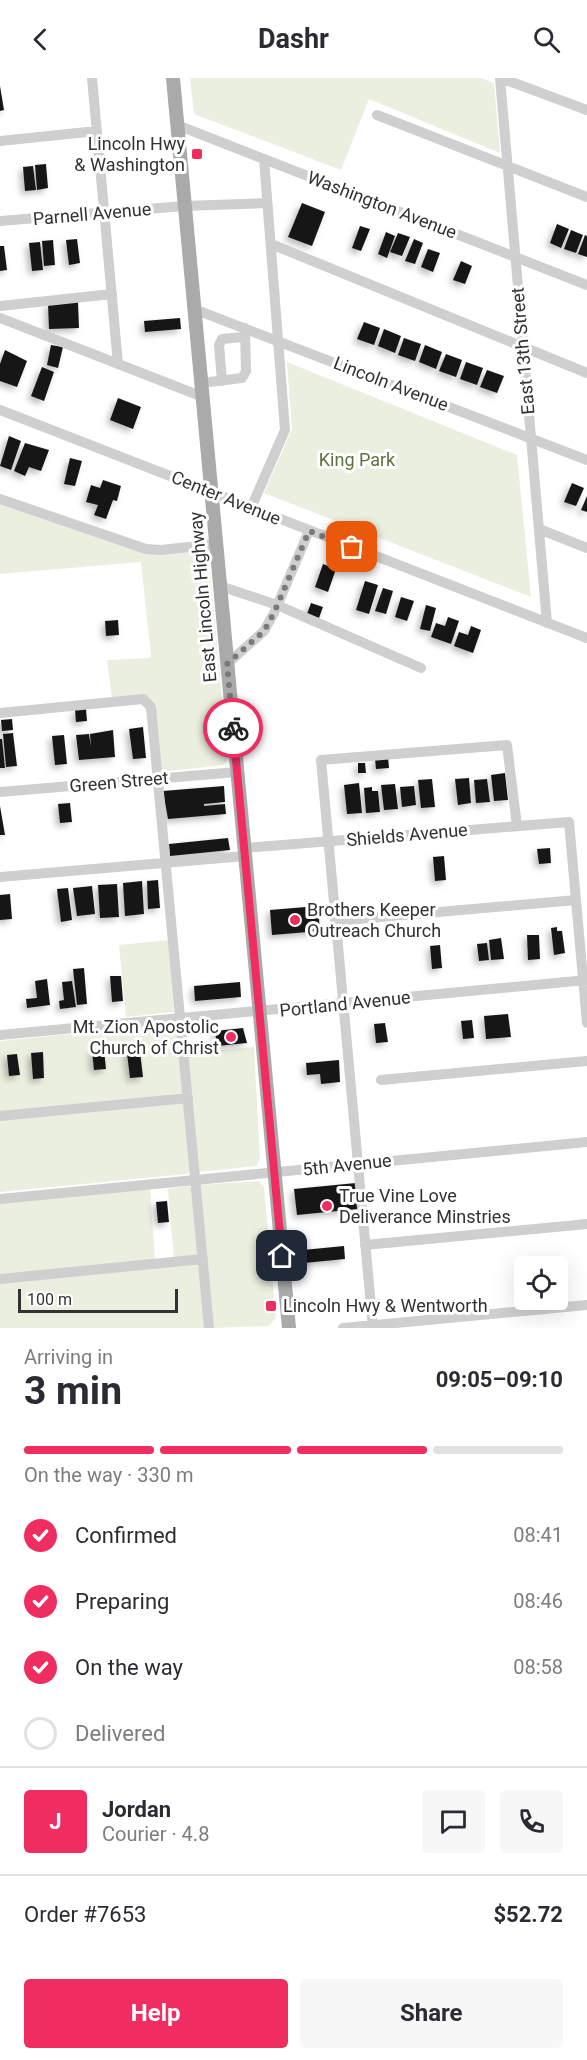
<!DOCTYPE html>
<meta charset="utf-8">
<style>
:root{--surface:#fff;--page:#f7f7f7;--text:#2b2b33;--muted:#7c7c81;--line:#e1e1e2;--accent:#ef2d61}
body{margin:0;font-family:Roboto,sans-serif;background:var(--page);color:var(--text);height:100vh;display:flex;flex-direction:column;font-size:22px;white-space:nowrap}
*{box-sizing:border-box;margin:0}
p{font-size:20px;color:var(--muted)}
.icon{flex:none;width:33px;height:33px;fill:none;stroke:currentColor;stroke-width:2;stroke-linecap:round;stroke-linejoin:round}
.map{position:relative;height:1250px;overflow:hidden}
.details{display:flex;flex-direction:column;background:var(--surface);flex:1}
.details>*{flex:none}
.tools{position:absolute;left:514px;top:1178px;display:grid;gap:12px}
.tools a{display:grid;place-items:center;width:54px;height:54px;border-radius:6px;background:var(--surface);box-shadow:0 6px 24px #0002;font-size:30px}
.scale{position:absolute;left:18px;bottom:15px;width:160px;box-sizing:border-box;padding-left:6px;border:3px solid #323232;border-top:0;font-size:16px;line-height:21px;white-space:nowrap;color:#323232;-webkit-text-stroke:4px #fff;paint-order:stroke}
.pin{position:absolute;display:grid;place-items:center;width:51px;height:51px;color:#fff;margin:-26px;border-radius:12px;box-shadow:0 3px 9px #0006}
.courier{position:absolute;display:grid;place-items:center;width:60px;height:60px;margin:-30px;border:4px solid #ef2d61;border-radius:50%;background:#fff;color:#222;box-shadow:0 2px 8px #0007}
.summary em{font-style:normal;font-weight:700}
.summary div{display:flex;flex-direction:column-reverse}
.summary{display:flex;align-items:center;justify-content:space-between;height:102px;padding:0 24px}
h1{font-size:39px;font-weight:700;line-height:45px}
.bar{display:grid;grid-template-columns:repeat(4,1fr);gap:9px 6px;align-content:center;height:72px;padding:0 24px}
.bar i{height:8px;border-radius:4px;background:var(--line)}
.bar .selected{background:var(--accent)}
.bar p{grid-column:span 4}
.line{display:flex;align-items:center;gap:15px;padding:0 24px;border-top:2px solid var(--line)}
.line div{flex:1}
.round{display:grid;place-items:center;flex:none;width:63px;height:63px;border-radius:6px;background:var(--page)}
ol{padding:0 24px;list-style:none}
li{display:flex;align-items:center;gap:18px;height:66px}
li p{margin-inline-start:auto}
li .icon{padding:6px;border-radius:50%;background:var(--accent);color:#fff;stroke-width:4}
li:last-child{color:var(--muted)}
li i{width:33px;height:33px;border:3px solid var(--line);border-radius:50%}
.primary-button{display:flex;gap:12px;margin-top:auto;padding:12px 24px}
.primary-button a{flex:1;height:69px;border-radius:6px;background:var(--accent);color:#fff;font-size:24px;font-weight:700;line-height:69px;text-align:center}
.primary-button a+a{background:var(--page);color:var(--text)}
header{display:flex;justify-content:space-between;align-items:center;height:78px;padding:0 24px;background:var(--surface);font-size:27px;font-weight:700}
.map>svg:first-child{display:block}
.green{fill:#ebefe0}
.building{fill:#191919;filter:url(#shadow)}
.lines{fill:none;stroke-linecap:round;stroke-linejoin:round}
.minor{stroke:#cfcfcf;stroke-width:10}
.major{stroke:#aaa;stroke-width:14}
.done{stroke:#7a7a7a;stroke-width:6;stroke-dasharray:0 10.8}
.route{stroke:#ef2d61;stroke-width:8}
.poi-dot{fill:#ef2d61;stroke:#fff;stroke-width:2}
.labels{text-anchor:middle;stroke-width:6;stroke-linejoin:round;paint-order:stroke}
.poi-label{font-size:18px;fill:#323232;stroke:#fff;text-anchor:start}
.street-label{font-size:18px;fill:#323232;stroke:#fff}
.park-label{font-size:18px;fill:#5f713b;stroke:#fff}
</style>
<header><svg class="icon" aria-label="back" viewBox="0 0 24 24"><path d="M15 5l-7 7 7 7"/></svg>Dashr<svg class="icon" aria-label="search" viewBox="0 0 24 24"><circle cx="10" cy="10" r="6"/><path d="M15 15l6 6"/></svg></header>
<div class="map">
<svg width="587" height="1250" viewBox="0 0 587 1250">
<defs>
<filter id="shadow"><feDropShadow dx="-3.5" dy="3.5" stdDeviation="3" flood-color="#0004"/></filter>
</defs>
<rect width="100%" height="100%" fill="#fff"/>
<path class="green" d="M190,0H481L494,5L500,75L369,21L341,92L194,36Z
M287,284L517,377L531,519L264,415L292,351Z
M0,425L142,474L208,471L228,682L223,687L160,694L154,628L112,620L107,582L150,580L151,577L141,484L0,496Z
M169,862L174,934L126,939L119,867Z
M171,946L177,948L184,1015L0,1035V963Z
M254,969L260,1081L256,1088L199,1094L185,975Z
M183,1024L190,1093L187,1096L0,1114V1042Z
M259,1103L264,1109L276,1240L269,1248L212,1250L200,1107Z
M189,1108L193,1111L199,1179L174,1182L168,1111Z
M150,1111L155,1182L0,1197V1125Z
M200,1185L206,1250H0V1203Z"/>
<path class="building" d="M0,8L4,32L0,33Z
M46,86L48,110L37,112L35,87Z
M33,88L36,112L25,113L23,89Z
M302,125L325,134L312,168L288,159Z
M557,146L569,151L561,170L550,165Z
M360,148L370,151L361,173L352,170Z
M571,152L583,157L576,175L564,171Z
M386,154L395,158L387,180L378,176Z
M398,155L410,159L402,178L390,174Z
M585,157L587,158V179L578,176Z
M77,161L80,185L69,187L66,162Z
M414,161L423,165L415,186L405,183Z
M53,162L55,187L44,188L42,163Z
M40,164L43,192L32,193L29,165Z
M0,168H4L7,192L0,193Z
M428,171L440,175L433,194L421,189Z
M461,183L472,188L465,206L453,202Z
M78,224L79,250L49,251L48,226Z
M180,240L181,251L145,254L144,243Z
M364,244L380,250L374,267L357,261Z
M384,251L401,258L395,275L378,268Z
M404,260L421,266L415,283L398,277Z
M51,267L63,269L58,290L47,287Z
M425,267L442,274L436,291L419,284Z
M5,272L27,283L17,309L0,303V286Z
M446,276L462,282L456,299L439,293Z
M466,284L483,290L477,307L460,301Z
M42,289L54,294L44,323L31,318Z
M487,292L504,298L497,315L480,309Z
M118,320L141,329L133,351L110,342Z
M9,358L21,363L11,392L0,388Z
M25,365L49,372L41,393L29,389L25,398L14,393Z
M70,380L82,383L75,408L64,406Z
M103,402L121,408L117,423L113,422L106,441L94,437L98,427L86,424L91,407L100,410Z
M572,405L584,410L576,428L564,424Z
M587,418V434L581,432Z
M323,486L336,491L328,514L315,509Z
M365,503L378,507L369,536L356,532Z
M383,510L393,513L386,536L375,533Z
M401,519L414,523L407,543L395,539Z
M311,525L323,529L319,540L307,536Z
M426,527L436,530L430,553L420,551Z
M448,539L459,543L451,566L431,559L436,545L445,548Z
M118,542L119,557L106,558L105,543Z
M471,548L481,552L473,575L454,568L459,554L468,557Z
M86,631L87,643L76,644L75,632Z
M12,641L13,652L2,653L1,642Z
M143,649L146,680L133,681L129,651Z
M113,652L115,679L79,682L76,657L89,656L91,669L90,656Z
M13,655L17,688L6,689L3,656Z
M64,657L67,686L55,687L52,658Z
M0,661H2L5,690H0Z
M388,679L389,690L376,691L375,681Z
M358,685H365L366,695H358Z
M505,695L508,722L494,723L491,697Z
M469,700L471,725L458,727L455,701Z
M432,701L435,729L421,730L418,702Z
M487,701L490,724L476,725L474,702Z
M359,705L362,735L347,736L344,707Z
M395,706L398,731L384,732L381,707Z
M224,708L225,724L204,726V728L225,726L226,736L168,741L163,713Z
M414,708L416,727L402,729L400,709Z
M372,709V713H378L380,734L366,735L364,710Z
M70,725L72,744L60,745L58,726Z
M0,728L5,757H0Z
M228,760L230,772L170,778L169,766Z
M550,770L551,785L539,786L537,771Z
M444,778L446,802L435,803L433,779Z
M158,802L160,830L148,831L147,803Z
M142,803L144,836L125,838L123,805Z
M117,806L119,839L100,840L98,807Z
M92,808L95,836L77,838L73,810Z
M68,810L72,842L61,844L57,811Z
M10,816L12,841L0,842V817Z
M318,828L320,853L272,857L270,832Z
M557,849V853H562L565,875L554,877L551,850Z
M527,857H539L540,881L528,882Z
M501,860L504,881L491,882L489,862Z
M487,865L489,882L479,883L477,866Z
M440,867L442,890L432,891L430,868Z
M84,890L87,926L77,927L73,891Z
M110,898H121L123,923L112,924Z
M47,901L50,927L27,930L26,921L37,920L35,903Z
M72,903L76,929L60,931L59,923L64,922L62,904Z
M240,904L241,919L195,923L194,908Z
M508,936L511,959L486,961L484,938Z
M472,942L474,960L463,961L461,943Z
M385,945L388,964L376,965L374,946Z
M243,950L247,965L217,968L215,953Z
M139,965L143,999L130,1000L126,967Z
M104,972L106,991L94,992L92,973Z
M43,974L44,1000L33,1001L31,975Z
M17,976L20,997L9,998L7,977Z
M339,982L340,1004L321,1006L320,996L307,997L306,985Z
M356,1105L358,1131L297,1137L294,1111Z
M167,1123L169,1144L158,1145L156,1124Z
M344,1168L345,1181L304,1185L303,1172Z"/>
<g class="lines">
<path class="minor" d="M92,0L118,286
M500,0L547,545
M501,0L587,32
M377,37L587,119
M177,47L587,207
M0,63L97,53
M0,143L184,128L267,125
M271,166L587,295
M0,228L112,216
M194,231L587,382
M0,240L203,319
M222,303L219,267L222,261L244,259
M201,305L242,300L246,293L245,250
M0,332L587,560
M0,421L146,471L161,472L216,466
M251,430L285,352L264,81
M539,451L587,470
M220,508L277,527L421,590
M227,586L264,553L274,535L309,453
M0,635L143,621L151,629L209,1250
M0,714L237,694
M244,770L569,744L587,945
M0,799L245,778
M335,843L576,822
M0,957L587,902
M381,1002L587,983
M0,1038L188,1020
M0,1121L587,1064
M365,1167L587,1146
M0,1201L203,1181
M343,1250L587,1227
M373,1250L321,682L507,667L517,748"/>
<path class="major" d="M173,0L289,1250"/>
</g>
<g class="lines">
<path class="done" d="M233,650L227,586L264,553L274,535L309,453L352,469"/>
<path class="route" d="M233,650L282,1178"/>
</g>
<g class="poi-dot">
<rect x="191" y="70" width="12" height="12" rx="3"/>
<circle cx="295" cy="842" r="6"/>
<circle cx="231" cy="959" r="6"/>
<circle cx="327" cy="1128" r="6"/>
<rect x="265" y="1222" width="12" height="12" rx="3"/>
</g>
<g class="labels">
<g class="poi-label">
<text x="185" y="72" text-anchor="end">Lincoln Hwy<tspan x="185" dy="21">&amp; Washington</tspan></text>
<text x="307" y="838">Brothers Keeper<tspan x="307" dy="21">Outreach Church</tspan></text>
<text x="219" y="955" text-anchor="end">Mt. Zion Apostolic<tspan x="219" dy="21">Church of Christ</tspan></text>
<text x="339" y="1124">True Vine Love<tspan x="339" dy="21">Deliverance Minstries</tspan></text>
<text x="283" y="1234">Lincoln Hwy &amp; Wentworth</text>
</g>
<g class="street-label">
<text transform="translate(382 127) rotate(21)" y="6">Washington Avenue</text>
<text transform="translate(92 136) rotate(-5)" y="6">Parnell Avenue</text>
<text transform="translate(523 273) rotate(-95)" y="6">East 13th Street</text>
<text transform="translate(391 306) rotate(21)" y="6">Lincoln Avenue</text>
<text transform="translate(226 420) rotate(22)" y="6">Center Avenue</text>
<text transform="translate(203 519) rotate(-95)" y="6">East Lincoln Highway</text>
<text transform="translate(119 704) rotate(-5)" y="6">Green Street</text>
<text transform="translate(407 757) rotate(-5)" y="6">Shields Avenue</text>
<text transform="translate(345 926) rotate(-6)" y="6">Portland Avenue</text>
<text transform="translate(347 1087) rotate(-6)" y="6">5th Avenue</text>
</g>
<g class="park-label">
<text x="357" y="388">King Park</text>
</g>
</g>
</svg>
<div class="tools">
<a><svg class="icon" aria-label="locate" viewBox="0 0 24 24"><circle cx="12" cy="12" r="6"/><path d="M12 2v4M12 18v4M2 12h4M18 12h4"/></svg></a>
</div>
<div class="scale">100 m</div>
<div class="pin" style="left:352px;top:469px;background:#ea580c"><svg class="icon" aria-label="bag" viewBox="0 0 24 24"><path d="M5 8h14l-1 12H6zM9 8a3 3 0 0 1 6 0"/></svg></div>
<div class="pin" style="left:282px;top:1178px;background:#1f2937"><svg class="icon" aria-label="home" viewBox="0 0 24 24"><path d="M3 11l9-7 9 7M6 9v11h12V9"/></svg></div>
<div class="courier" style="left:233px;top:650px"><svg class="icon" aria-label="bike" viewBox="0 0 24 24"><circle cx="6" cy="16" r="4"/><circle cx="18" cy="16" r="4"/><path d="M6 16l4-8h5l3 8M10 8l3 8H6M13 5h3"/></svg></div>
</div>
<section class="details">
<div class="summary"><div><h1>3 min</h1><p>Arriving in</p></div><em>09:05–09:10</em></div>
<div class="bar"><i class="selected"></i><i class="selected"></i><i class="selected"></i><i></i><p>On the way · 330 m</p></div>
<ol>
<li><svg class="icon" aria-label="check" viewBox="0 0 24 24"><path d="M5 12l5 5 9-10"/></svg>Confirmed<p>08:41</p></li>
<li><svg class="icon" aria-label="check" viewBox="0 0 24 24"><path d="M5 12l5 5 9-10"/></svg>Preparing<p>08:46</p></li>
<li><svg class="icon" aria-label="check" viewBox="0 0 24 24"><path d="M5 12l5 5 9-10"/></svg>On the way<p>08:58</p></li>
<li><i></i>Delivered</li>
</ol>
<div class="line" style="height:108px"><b class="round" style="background:var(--accent);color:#fff">J</b><div><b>Jordan</b><p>Courier · 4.8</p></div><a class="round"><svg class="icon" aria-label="chat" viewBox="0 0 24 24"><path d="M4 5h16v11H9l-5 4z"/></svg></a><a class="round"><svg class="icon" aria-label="phone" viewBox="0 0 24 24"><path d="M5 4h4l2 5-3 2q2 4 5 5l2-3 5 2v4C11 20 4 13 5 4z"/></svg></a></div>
<div class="line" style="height:78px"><div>Order #7653</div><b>$52.72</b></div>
<div class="primary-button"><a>Help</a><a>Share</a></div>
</section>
